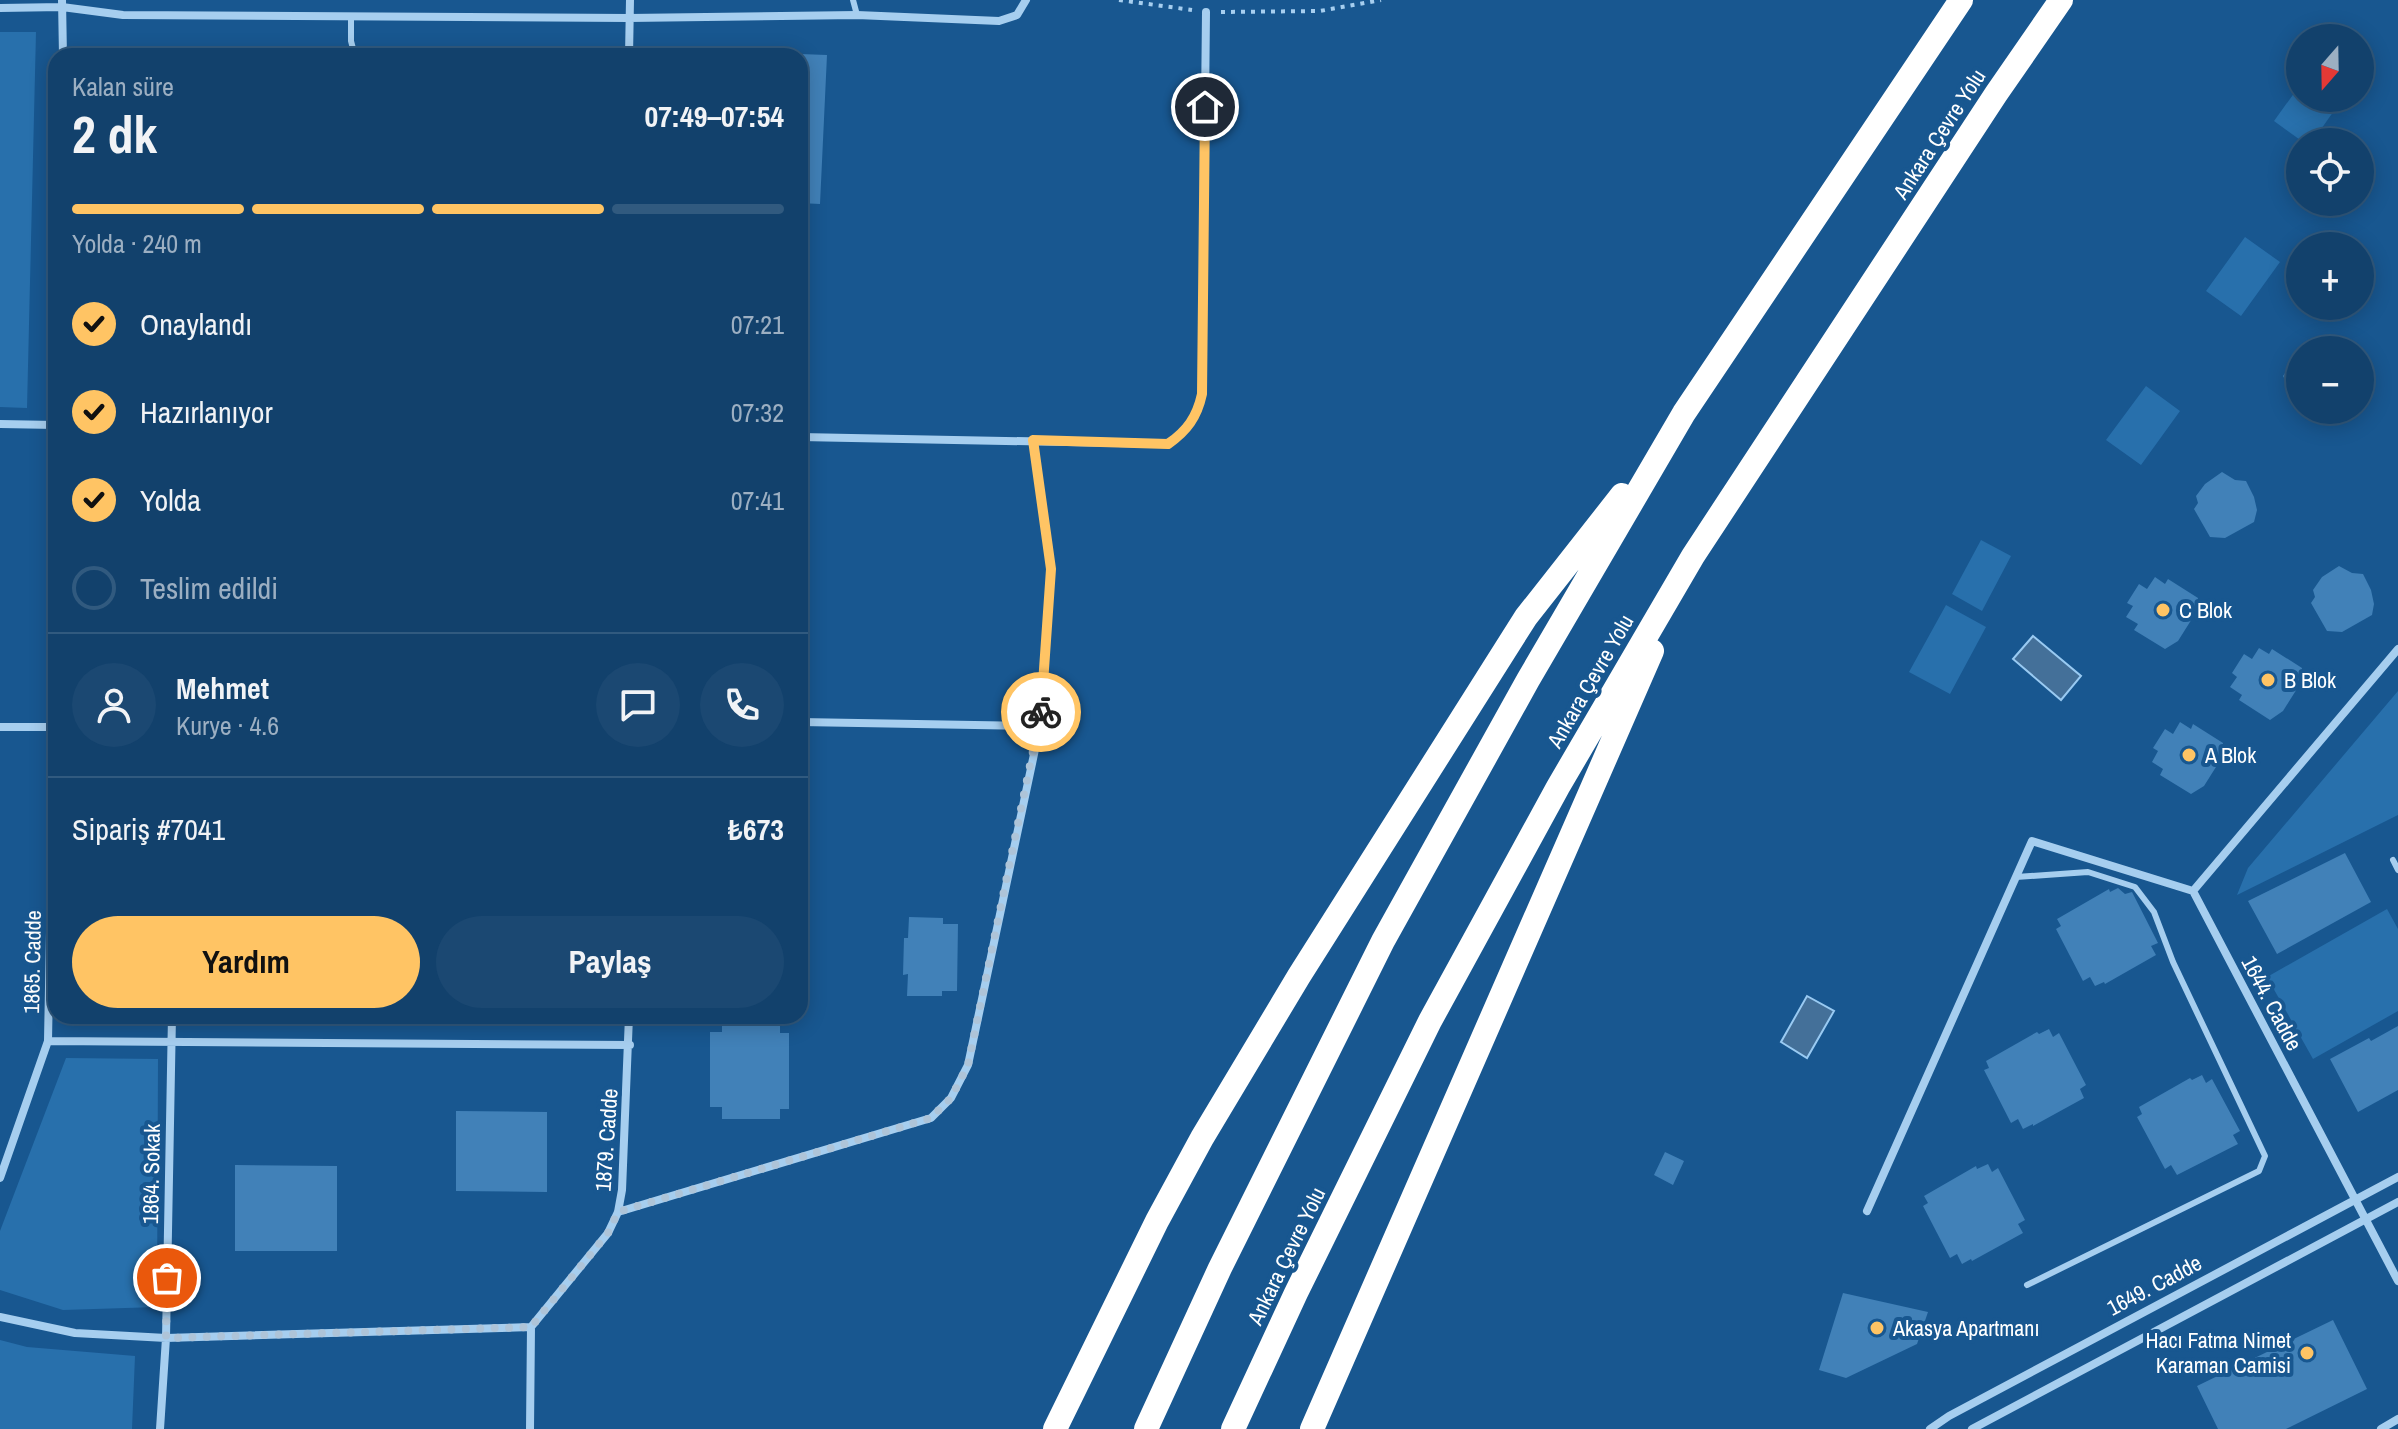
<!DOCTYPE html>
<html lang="tr">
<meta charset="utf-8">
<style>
:root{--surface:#12416c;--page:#1b4872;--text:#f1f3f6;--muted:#9cafc2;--line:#315a7f;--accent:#ffc464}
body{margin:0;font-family:"Archivo Narrow",sans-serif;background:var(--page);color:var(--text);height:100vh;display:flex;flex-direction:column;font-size:30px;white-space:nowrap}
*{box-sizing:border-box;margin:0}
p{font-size:26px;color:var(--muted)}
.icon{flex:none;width:44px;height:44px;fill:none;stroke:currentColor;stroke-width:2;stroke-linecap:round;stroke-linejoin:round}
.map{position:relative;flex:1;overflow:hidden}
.drawer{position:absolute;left:48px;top:48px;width:760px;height:976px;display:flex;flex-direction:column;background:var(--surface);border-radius:24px;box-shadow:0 4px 20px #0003,0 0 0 2px var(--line)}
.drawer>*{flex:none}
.needle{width:52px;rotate:200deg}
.tools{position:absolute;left:2286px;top:24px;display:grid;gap:16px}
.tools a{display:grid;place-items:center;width:88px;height:88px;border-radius:50%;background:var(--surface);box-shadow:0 4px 20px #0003,0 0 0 2px var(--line);font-size:40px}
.pin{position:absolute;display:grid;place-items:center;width:68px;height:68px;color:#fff;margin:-34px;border:4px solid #fff;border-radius:50%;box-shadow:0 2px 8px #0007}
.courier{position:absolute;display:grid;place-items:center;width:80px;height:80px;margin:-40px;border:6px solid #ffc464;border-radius:50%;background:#fff;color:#222;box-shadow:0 2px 10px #0007}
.overview em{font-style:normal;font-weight:700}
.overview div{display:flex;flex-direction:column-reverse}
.overview{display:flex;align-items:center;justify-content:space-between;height:136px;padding:0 24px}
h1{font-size:52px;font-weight:700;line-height:60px}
.bar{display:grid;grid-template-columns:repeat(4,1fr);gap:12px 8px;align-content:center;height:96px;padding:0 24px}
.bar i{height:10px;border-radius:6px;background:var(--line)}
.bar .current{background:var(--accent)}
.bar p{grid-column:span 4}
.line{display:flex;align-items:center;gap:20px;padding:0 24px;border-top:2px solid var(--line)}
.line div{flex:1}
.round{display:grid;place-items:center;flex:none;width:84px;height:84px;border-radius:42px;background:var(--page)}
ol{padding:0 24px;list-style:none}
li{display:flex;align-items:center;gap:24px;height:88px}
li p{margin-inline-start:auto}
li .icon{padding:8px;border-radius:50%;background:var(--accent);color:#111;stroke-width:4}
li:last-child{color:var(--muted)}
li i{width:44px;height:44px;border:4px solid var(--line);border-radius:50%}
.action{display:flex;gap:16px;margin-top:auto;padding:16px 24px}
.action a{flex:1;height:92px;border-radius:48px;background:var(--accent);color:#111;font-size:32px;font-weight:700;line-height:92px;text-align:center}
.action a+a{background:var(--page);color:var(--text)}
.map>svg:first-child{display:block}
.green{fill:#2870ac}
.water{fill:#447099;stroke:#99caf2;stroke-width:2}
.building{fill:#4181b8}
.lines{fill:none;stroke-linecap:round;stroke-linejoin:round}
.path{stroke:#a6ceef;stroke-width:4;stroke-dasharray:4 6;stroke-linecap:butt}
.service{stroke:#a6ceef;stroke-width:6}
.minor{stroke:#a6ceef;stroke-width:8}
.motorway{stroke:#fff;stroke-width:24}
.done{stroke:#aec4d8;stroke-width:8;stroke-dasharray:0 14.4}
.route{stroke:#ffc464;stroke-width:10}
.poi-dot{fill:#ffc464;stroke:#185790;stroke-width:3}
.labels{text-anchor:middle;stroke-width:8;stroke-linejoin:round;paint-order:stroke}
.street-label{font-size:22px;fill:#fff;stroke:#185790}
.poi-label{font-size:22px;fill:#fff;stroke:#185790;text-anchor:start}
</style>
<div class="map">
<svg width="2398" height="1429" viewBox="0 0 2398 1429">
<rect width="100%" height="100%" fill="#185790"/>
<path class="green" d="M0,32H36L27,408L0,407Z
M2300,85V98H2343L2312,142H2303L2274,121Z
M2245,237L2280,262L2241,316L2206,291Z
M2146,386L2180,411L2141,465L2106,440Z
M1981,540L2011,556L1982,611L1952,594Z
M1946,605L1986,627L1950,694L1909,672Z
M2398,691V815L2237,895L2248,868Z
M2387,909L2398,929V1011L2313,1059L2267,977Z
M64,1016H158V1024H64Z
M66,1058L158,1059L157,1307L63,1310L0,1290V1231Z
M0,1340L27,1347L135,1356L132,1429H0Z"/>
<path class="water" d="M2033,636L2081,676L2061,700L2013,659Z
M1807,996L1834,1011L1807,1058L1781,1042Z"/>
<path class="building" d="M800,54L827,55L820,204L800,203Z
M2300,351V407L2283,376Z
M2222,472L2235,480L2246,481L2254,497L2257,510L2254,522L2225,538L2210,537L2194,509L2198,503L2196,496L2205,484Z
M2339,566L2352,573L2363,574L2371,590L2374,604L2372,615L2342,632L2327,631L2311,603L2315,597L2313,590L2322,577Z
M2155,577L2165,584L2168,579L2198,598L2195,614L2178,641L2165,649L2134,630L2138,624L2126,617L2133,606L2127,603L2139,584L2147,589Z
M2259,648L2269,654L2272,649L2302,668L2300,684L2283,711L2270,720L2239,700L2242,695L2230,687L2237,677L2232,673L2244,654L2252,659Z
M2180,722L2191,729L2193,724L2223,743L2221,759L2204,786L2191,794L2160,775L2163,769L2152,762L2158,751L2153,748L2165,729L2173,734Z
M2345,853L2371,902L2277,954L2248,901Z
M2118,888L2125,894L2132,892L2158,943L2151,946L2156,955L2105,984L2104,982L2095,986L2090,977L2083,981L2056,929L2061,926L2057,919L2109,889L2110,892Z
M909,917L943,918V924H958L957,991H942V996H907L908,974L903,975L904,938H908Z
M780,1024V1033H789V1109H780V1119H722V1107H710V1032H722V1025Z
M2398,1026V1090L2358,1112L2330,1059L2369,1038L2371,1041Z
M2049,1029L2053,1037L2059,1033L2086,1085L2080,1089L2084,1098L2033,1126V1124L2023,1129L2018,1119L2011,1123L1984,1070L1989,1068L1986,1061L2037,1032L2039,1034Z
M2202,1075L2206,1083L2212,1079L2240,1131L2233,1135L2238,1144L2177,1175L2171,1165L2165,1169L2137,1117L2142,1114L2139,1107L2190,1078L2192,1080Z
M456,1111L547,1112V1192L456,1191Z
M1665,1152L1684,1161L1673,1185L1654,1175Z
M1988,1164L1992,1172L1998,1168L2025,1220L2018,1224L2023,1233L1972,1261L1971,1259L1962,1264L1957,1254L1950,1258L1923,1206L1928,1203L1924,1196L1976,1166L1977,1169Z
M235,1165L337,1166V1251H235Z
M1843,1293L1928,1312L1917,1344L1846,1378L1819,1370Z
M2333,1320L2367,1389L2286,1429H2218L2197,1386Z"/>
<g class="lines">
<path class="path" d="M1119,0L1192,10
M1221,12L1320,11L1381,0"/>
<path class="service" d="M853,0L857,15
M351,16V41L355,56
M2393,860L2398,870
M2016,877L2088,872L2135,887L2154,912L2173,962L2265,1156L2259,1171L2027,1285"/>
<path class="minor" d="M62,0L63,56
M0,8L62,7L123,15L629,18L857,15L999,21L1017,15L1026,0
M629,56L630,0
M0,424L56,425
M800,437L1168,444C1187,431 1197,417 1202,394L1206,12
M800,722L1040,726
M0,727H56
M2193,891L2398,649
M48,1041L630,1045
M0,1178L48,1041L53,769L56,740
M1867,1211L2032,841L2193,891L2398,1281
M618,1212L931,1118L951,1098L968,1065L1040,726L1051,569L1033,440
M0,1317L75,1333L166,1338L531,1327
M160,1429L166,1338L172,1016
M530,1429L531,1327L608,1233L618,1212L622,1190L629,1016
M1930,1429L1949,1416L2398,1177
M1972,1429L2398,1202
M2381,1429L2398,1419"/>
<path class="motorway" d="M1055,1429L1157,1221L1202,1138L1299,976L1526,617L1622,495
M1146,1429L1220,1268L1383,941L1528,680L1684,413L1961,0
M1233,1429L1296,1293L1430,1021L1558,787L1693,556L1996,94L2061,0
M1312,1429L1652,651"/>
</g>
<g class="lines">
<path class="done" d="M167,1278L166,1338L531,1327L608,1233L618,1212L931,1118L951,1098L968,1065L1041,712"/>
<path class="route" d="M1041,712L1051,569L1033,440L1168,444C1187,431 1197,417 1202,394L1205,107"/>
</g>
<g class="poi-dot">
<circle cx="2163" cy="610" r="8"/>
<circle cx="2268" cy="680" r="8"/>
<circle cx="2189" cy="755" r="8"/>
<circle cx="1877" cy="1328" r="8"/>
<circle cx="2307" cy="1353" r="8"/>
</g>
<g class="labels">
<g class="street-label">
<text transform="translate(1939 134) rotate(-57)" y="8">Ankara Çevre Yolu</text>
<text transform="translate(1590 681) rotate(-60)" y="8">Ankara Çevre Yolu</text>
<text transform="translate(32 962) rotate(-89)" y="8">1865. Cadde</text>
<text transform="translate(2272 1003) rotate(62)" y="8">1644. Cadde</text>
<text transform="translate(606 1140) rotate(-86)" y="8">1879. Cadde</text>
<text transform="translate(151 1174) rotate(-89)" y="8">1864. Sokak</text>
<text transform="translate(1286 1256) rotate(-64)" y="8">Ankara Çevre Yolu</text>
<text transform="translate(2154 1285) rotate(-28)" y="8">1649. Cadde</text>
</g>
<g class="poi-label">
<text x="2179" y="618">C Blok</text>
<text x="2284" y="688">B Blok</text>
<text x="2205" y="763">A Blok</text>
<text x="1893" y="1336">Akasya Apartmanı</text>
<text x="2291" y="1348" text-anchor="end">Hacı Fatma Nimet<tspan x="2291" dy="25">Karaman Camisi</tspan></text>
</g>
</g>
</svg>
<div class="tools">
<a><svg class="needle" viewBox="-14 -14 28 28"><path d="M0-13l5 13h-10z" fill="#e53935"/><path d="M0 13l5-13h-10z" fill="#9cafc2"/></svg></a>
<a><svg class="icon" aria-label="locate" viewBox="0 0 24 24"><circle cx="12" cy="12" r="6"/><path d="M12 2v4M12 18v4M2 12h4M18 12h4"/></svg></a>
<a>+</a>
<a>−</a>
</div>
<div class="pin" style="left:167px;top:1278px;background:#ea580c"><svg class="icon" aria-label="bag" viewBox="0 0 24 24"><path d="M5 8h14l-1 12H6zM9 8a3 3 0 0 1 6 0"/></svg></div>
<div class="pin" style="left:1205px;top:107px;background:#1f2937"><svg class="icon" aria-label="home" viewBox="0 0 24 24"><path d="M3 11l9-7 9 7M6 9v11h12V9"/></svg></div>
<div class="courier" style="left:1041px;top:712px"><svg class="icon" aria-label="bike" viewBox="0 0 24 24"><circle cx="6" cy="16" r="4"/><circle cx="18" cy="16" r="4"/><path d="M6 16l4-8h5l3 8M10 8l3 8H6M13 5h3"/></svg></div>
<section class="drawer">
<div class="overview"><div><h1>2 dk</h1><p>Kalan süre</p></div><em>07:49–07:54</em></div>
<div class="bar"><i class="current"></i><i class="current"></i><i class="current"></i><i></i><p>Yolda · 240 m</p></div>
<ol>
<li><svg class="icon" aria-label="check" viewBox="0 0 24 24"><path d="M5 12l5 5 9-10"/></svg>Onaylandı<p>07:21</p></li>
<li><svg class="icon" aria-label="check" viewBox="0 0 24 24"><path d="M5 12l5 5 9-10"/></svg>Hazırlanıyor<p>07:32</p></li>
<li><svg class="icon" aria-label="check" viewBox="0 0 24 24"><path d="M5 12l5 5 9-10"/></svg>Yolda<p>07:41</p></li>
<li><i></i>Teslim edildi</li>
</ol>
<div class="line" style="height:144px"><a class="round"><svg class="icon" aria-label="person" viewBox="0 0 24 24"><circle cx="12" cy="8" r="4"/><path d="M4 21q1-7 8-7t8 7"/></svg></a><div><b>Mehmet</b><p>Kurye · 4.6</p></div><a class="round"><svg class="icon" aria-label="chat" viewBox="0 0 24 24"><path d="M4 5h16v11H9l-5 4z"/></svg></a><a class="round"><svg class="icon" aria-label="phone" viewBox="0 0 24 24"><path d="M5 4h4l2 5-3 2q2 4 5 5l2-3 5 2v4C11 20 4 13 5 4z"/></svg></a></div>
<div class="line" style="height:104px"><div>Sipariş #7041</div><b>₺673</b></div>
<div class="action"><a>Yardım</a><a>Paylaş</a></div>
</section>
</div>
